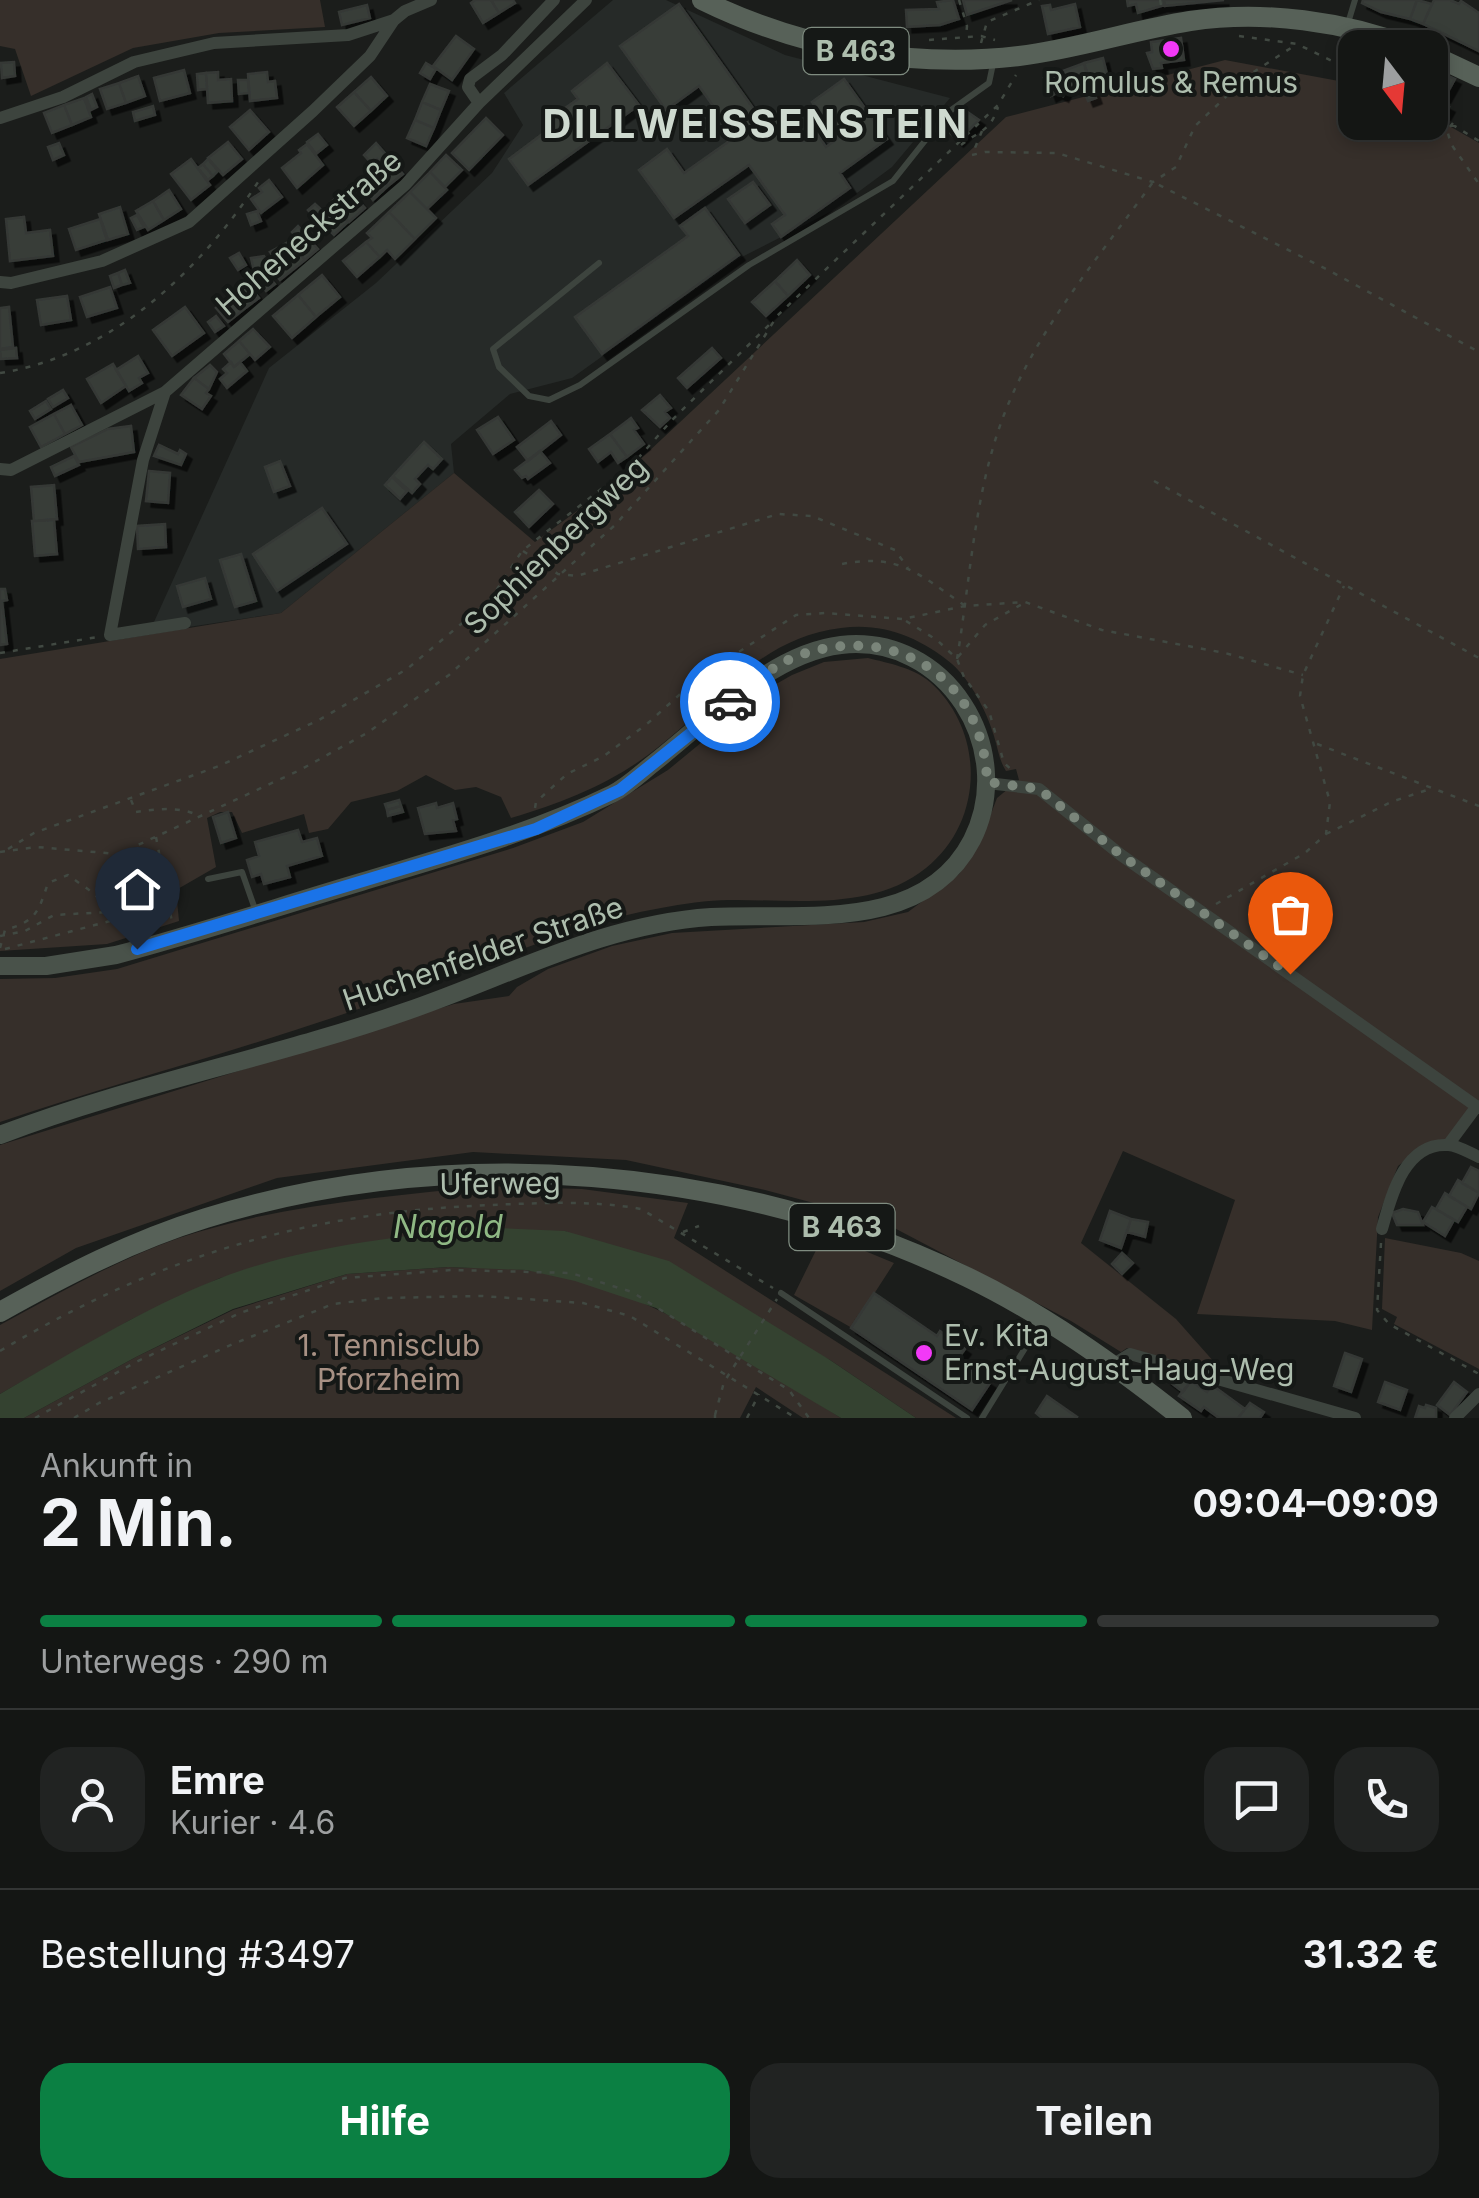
<!DOCTYPE html>
<html lang="de">
<meta charset="utf-8">
<style>
:root{--surface:#141614;--page:#212322;--text:#f1f3f6;--muted:#9d9fa0;--line:#333534;--accent:#0b8043}
body{margin:0;font-family:Inter,sans-serif;background:var(--page);color:var(--text);height:100vh;display:flex;flex-direction:column;font-size:38px;white-space:nowrap}
*{box-sizing:border-box;margin:0}
p{font-size:32px;color:var(--muted)}
.icon{flex:none;width:55px;height:55px;fill:none;stroke:currentColor;stroke-width:2;stroke-linecap:round;stroke-linejoin:round}
.map{position:relative;height:1418px;overflow:hidden}
.sheet{display:flex;flex-direction:column;background:var(--surface);flex:1}
.sheet>*{flex:none}
.needle{width:65px;rotate:164deg}
.controls{position:absolute;left:1338px;top:30px;display:grid;gap:20px}
.controls a{display:grid;place-items:center;width:110px;height:110px;border-radius:20px;background:var(--surface);box-shadow:0 5px 15px #0003,0 0 0 2px var(--line);font-size:50px}
.pin{position:absolute;display:grid;place-items:center;width:85px;height:85px;color:#fff;margin:-102px -42px;border-radius:50% 50% 50% 0;rotate:-45deg;box-shadow:0 0 10px #0007}
.pin .icon{rotate:45deg}
.courier{position:absolute;display:grid;place-items:center;width:100px;height:100px;margin:-50px;border:8px solid #1a73e8;border-radius:50%;background:#fff;color:#222;box-shadow:0 2px 12px #0007}
.head em{font-style:normal;font-weight:700}
.head div{display:flex;flex-direction:column-reverse}
.head{display:flex;align-items:center;justify-content:space-between;height:170px;padding:0 40px}
h1{font-size:65px;font-weight:700;line-height:75px}
.bar{display:grid;grid-template-columns:repeat(4,1fr);gap:15px 10px;align-content:center;height:120px;padding:0 40px}
.bar i{height:12px;border-radius:8px;background:var(--line)}
.bar .current{background:var(--accent)}
.bar p{grid-column:span 4}
.line{display:flex;align-items:center;gap:25px;padding:0 40px;border-top:2px solid var(--line)}
.line div{flex:1}
.round{display:grid;place-items:center;flex:none;width:105px;height:105px;border-radius:30px;background:var(--page)}
.cta{display:flex;gap:20px;margin-top:auto;padding:20px 40px}
.cta a{flex:1;height:115px;border-radius:30px;background:var(--accent);color:#fff;font-size:40px;font-weight:700;line-height:115px;text-align:center}
.cta a+a{background:var(--page);color:var(--text)}
.map>svg:first-child{display:block}
.built{fill:#262a28}
.green{fill:#362f2a}
.water{fill:#344230}
.building{fill:#383c39;stroke:#353936;stroke-width:2.5;filter:url(#shadow)}
.lines{fill:none;stroke-linecap:round;stroke-linejoin:round}
.path{stroke:#414942;stroke-width:2.5;stroke-dasharray:5 8;stroke-linecap:butt}
.lane{stroke:#3d443e;stroke-width:6}
.street{stroke:#3d443e;stroke-width:12}
.secondary{stroke:#49524a;stroke-width:18}
.primary{stroke:#576158;stroke-width:20}
.path-bridge{stroke:#414942;stroke-width:2.5;stroke-dasharray:5 8;stroke-linecap:butt}
.done{stroke:#7a857a;stroke-width:10;stroke-dasharray:0 18}
.route{stroke:#1a73e8;stroke-width:12}
.poi-dot{fill:#f239f7;stroke:#151816;stroke-width:4}
.labels{text-anchor:middle;stroke-width:8;stroke-linejoin:round;paint-order:stroke}
.shield{fill:#151816;stroke:#7f8c80;stroke-width:2.5}
.shield-label{font-size:28px;font-weight:bold;fill:#adbdad}
.poi-label{font-size:30px;fill:#adbdad;stroke:#151816}
.street-label{font-size:30px;fill:#adbdad;stroke:#151816}
.park-label{font-size:30px;fill:#a89184;stroke:#151816}
.water-label{font-size:32px;font-style:italic;fill:#8fb884;stroke:#151816}
.district-label{font-size:40px;font-weight:bold;letter-spacing:2.5px;fill:#ced9cf;stroke:#151816}
</style>
<div class="map">
<svg width="1479" height="1418" viewBox="0 0 1479 1418">
<defs>
<filter id="shadow"><feDropShadow dx="5.5" dy="5.5" stdDeviation="0" flood-color="#0009"/></filter>
</defs>
<rect width="100%" height="100%" fill="#1b1d1b"/>
<path class="built" d="M613,0H666L785,55L950,98L892,167L834,210L738,259L572,378L510,394L451,444L454,473L281,613L149,633L269,368L376,283L492,173L523,125L504,93Z"/>
<path class="green" d="M0,0H320L325,27L219,33L133,48L31,96L15,49L0,46Z
M1225,60L1355,84V122H1430V115L1479,143V1101L1445,1141L1422,1147L1398,1166L1378,1217L1372,1330L1335,1321L1197,1314L1235,1200L1123,1151L1081,1243L1176,1319L1215,1363L1207,1369L1127,1348L1121,1352L1071,1321L881,1221L765,1190L626,1160L473,1152L277,1178L76,1248L0,1291V1145L454,1004L509,996L517,987L548,969L612,946L672,933L864,922L908,912L959,874L979,845L997,798L1019,780L1016,769L1006,771C999,760 998,749 994,736C987,712 971,681 952,664C920,637 882,622 841,628C754,639 714,707 648,755C606,786 561,803 511,818L501,797L476,787L455,790L426,775L397,791L351,802L328,829L309,833L304,814L242,833L232,812H220L207,818L216,867L176,890L179,921L107,944L0,951V659L281,613L454,473L535,542L616,482L1006,117Z
M868,658C888,663 914,668 930,682C986,732 984,822 926,868C872,912 792,899 729,900C707,900 683,904 661,908C606,917 554,937 502,957C446,978 389,999 332,1018C222,1055 110,1085 0,1122V979L55,978L117,969L513,848L583,822L668,770L764,691L792,675L824,662Z
M487,1186L582,1189L688,1203L674,1238L956,1418H916L830,1360L565,1231L220,1278L132,1319L0,1394V1325C58,1294 116,1260 179,1238C278,1205 384,1197 487,1186Z
M824,1234L894,1263L852,1328L794,1295Z
M1385,1238L1461,1253L1479,1261V1369L1394,1324L1397,1317L1382,1309Z
M448,1267C473,1268 499,1267 525,1270C642,1283 743,1357 841,1418H803L756,1387L740,1418H24L136,1357L233,1310L347,1274Z"/>
<path class="water" d="M474,1227L565,1231L669,1261L830,1360L916,1418H841L656,1308L575,1281L526,1270L448,1267L347,1274L233,1309L136,1357L24,1418H0V1394C71,1353 142,1309 218,1279C299,1247 388,1239 474,1227Z"/>
<path class="building" d="M475,0H491L499,13L483,23L471,3Z
M491,0H513L515,3L499,13Z
M953,0L959,19L940,25L907,27L906,10L939,9L937,2Z
M963,0H1012L967,15Z
M1127,0H1164L1165,5L1138,13L1136,4L1128,6Z
M1164,0H1224L1165,6Z
M1363,0H1417L1410,19L1381,12L1362,3Z
M1417,0L1432,4L1423,24L1410,19Z
M1434,0H1450L1459,4L1461,1L1479,13V51L1423,24Z
M679,4L763,122L781,109L804,141L816,132L826,147L838,138L812,102L844,79L887,139L840,173L850,188L781,237L772,224L785,215L749,165L674,218L639,170L667,149L684,173L735,137L699,86L666,110L620,46Z
M1075,4L1080,27L1048,34L1042,6L1050,5L1051,10Z
M367,5L370,18L342,25L339,12Z
M456,36L474,49L452,80L433,66Z
M1181,38L1184,60L1161,63L1162,68L1153,69L1147,53L1152,52L1151,42Z
M1103,58L1109,82L1101,84L1099,76L1088,81L1084,63Z
M14,62L15,76L2,78L1,63Z
M426,63L436,69L430,79L420,73Z
M607,63L639,105L528,185L509,159L545,132L548,120L578,99L572,91Z
M1084,63L1096,98L1088,101L1081,84L1066,90L1063,96L1057,93L1051,96L1044,78Z
M184,70L190,93L160,101L154,78Z
M1437,71L1455,79L1445,97L1430,88Z
M218,72V80L231,79L232,101L208,103L206,73Z
M267,72L268,82L275,81L277,98L250,101L248,74Z
M206,73L207,89L198,90L197,74Z
M138,76L145,96L126,103L119,83Z
M371,77L387,96L371,111L354,92Z
M238,80H248L249,93L239,94Z
M119,83L126,103L107,109L100,89Z
M430,84L449,91L441,110L422,102Z
M354,92L371,111L354,126L337,107Z
M92,94L97,107L91,110L86,97Z
M84,98L91,117L72,125L64,105Z
M1433,99L1449,107L1445,114L1430,106Z
M422,102L441,110L434,128L415,120Z
M64,105L72,125L52,133L44,113Z
M153,106L155,115L135,121L133,112Z
M250,110L269,132L249,150L230,127Z
M966,111L979,120L958,141L949,132L962,119L959,116Z
M486,118L503,135L469,170L452,153Z
M415,120L434,128L426,146L407,138Z
M318,134L327,145L316,154L307,142Z
M228,142L242,159L223,175L208,158Z
M59,143L64,155L53,160L48,147Z
M376,143L391,160L384,167L377,159L372,164L364,155Z
M307,144L323,165L297,188L282,168L301,153L299,150Z
M446,155L462,170L445,187L430,172Z
M191,159L210,185L191,200L171,174Z
M208,159L218,171L213,176L203,164Z
M391,160L403,174L388,186L376,173Z
M203,164L213,176L208,180L198,168Z
M372,171L388,186L373,200L360,182Z
M430,172L447,190L427,209L410,192Z
M269,180L282,197L261,213L251,199L262,192L259,188Z
M753,182L770,205L745,223L728,199Z
M347,188L365,208L349,222L331,202Z
M169,190L181,209L164,220L153,201Z
M410,192L436,218L415,239L389,212Z
M153,201L164,220L148,230L136,211Z
M315,204L326,214L318,221L308,210Z
M120,207L128,234L108,240L99,214Z
M335,208L348,222L334,235L320,221Z
M705,208L739,255L602,354L575,317L688,236L680,226Z
M257,211L261,221L251,225L247,214Z
M389,212L415,239L395,259L387,250L380,257L366,242L372,238L367,233Z
M137,215L144,227L137,230L131,218Z
M24,217L26,233L50,230L53,256L10,261L6,219Z
M100,219L107,240L76,250L69,229Z
M298,226L318,249L305,260L293,245L299,240L292,232Z
M290,241L305,260L280,280L266,262L273,256L270,252Z
M366,242L380,257L357,277L343,261Z
M239,253L246,265L238,270L230,258Z
M264,256L270,267L256,279L251,258Z
M797,260L810,275L788,296L775,281Z
M125,270L130,283L122,285L118,273Z
M264,272L275,284L266,291L256,279Z
M118,273L122,285L114,288L110,276Z
M322,275L340,297L316,317L298,295Z
M775,281L788,296L766,316L752,302Z
M247,283L259,298L243,310L231,295Z
M110,287L117,308L87,317L80,297Z
M231,295L243,310L228,322L216,308Z
M298,295L316,317L292,338L273,316Z
M67,296L71,320L41,325L37,300Z
M9,307L13,347L0,349V308Z
M185,307L204,333L172,356L153,330Z
M216,316L224,326L215,332L208,322Z
M253,329L270,347L255,360L239,341Z
M239,341L250,354L234,367L224,354Z
M16,348L17,358L1,359L0,350Z
M712,348L721,358L687,388L678,378Z
M138,356L148,373L139,378L142,383L129,391L116,370Z
M231,362L234,367L240,362L247,371L227,388L220,379L227,373L223,369Z
M113,364L126,386L101,403L87,379Z
M210,365L217,372L209,389L194,378Z
M194,378L209,389L206,393L211,396L202,409L181,395Z
M63,390L68,398L53,407L48,399Z
M660,395L671,408L665,412L670,418L660,427L642,410Z
M46,401L51,409L35,419L30,411Z
M71,405L82,425L65,434L54,414Z
M54,414L65,434L41,447L30,427Z
M498,417L514,440L493,454L477,430Z
M631,418L638,428L634,430L644,444L627,457L610,434Z
M551,421L561,435L528,461L517,447Z
M131,426L134,452L79,462L71,447L108,429Z
M610,434L627,457L618,463L611,452L598,462L589,449Z
M424,442L442,459L433,469L428,465L415,479L420,484L412,493L393,476Z
M159,445L178,454L180,450L186,454L181,465L154,456Z
M540,451L550,463L528,479L526,476L522,478L515,470Z
M74,456L79,465L55,476L51,467Z
M280,461L290,486L274,492L265,467Z
M149,471L170,473L168,503L146,501Z
M392,477L407,491L400,499L385,485Z
M54,485L57,519L34,521L31,487Z
M539,490L553,504L529,527L515,512Z
M322,508L347,544L277,591L253,554Z
M54,520L57,554L35,556L32,521Z
M165,524L166,547L138,549L137,526Z
M241,554L256,601L235,607L220,560Z
M205,578L211,599L183,607L177,586Z
M0,589H5L7,600L2,601L7,644L0,645Z
M399,800L401,806L387,810L385,804Z
M436,803L437,808L453,803L457,819L453,820L456,831L425,834L418,808Z
M401,806L403,812L388,816L387,810Z
M228,812L236,838L221,843L213,817Z
M298,830L302,842L317,838L322,856L287,866L290,877L264,884L261,874L252,877L247,860L259,856L255,842Z
M1471,1167L1479,1171V1193L1462,1183Z
M1458,1180L1479,1193L1471,1209L1449,1196Z
M1445,1193L1467,1207L1458,1222L1436,1209Z
M1432,1207L1454,1220L1445,1236L1423,1222Z
M1403,1209L1418,1212L1423,1225H1397L1392,1213Z
M1110,1211L1131,1219L1121,1248L1100,1240Z
M1131,1219L1148,1222L1145,1237L1127,1232Z
M1122,1253L1133,1263L1122,1274L1112,1264Z
M874,1293L937,1336L940,1331L965,1349L957,1360L990,1383L972,1410L851,1328Z
M1345,1353L1362,1359L1351,1392L1334,1386Z
M1171,1372H1179L1191,1381L1183,1392L1166,1379Z
M1191,1381L1207,1392L1212,1385L1245,1409L1238,1418H1219L1204,1407L1201,1411L1179,1396Z
M1385,1382L1407,1390L1400,1410L1378,1402Z
M1454,1382L1467,1392L1450,1415L1437,1405Z
M1047,1396L1077,1417L1076,1418H1042L1036,1413Z
M1250,1403L1264,1412L1260,1418H1238Z
M1426,1405L1436,1408V1418H1415L1419,1406L1425,1408Z"/>
<g class="lines">
<path class="path" d="M959,0L967,26L966,37
M1160,0L1162,10
M1239,36L1297,44L1355,72
M929,40L981,36L995,40
M981,43L987,22L1039,0
M1430,111L1479,141
M1453,123L1447,130L1451,144L1479,184
M982,131L972,155L985,152L1057,153L1153,182L1176,167L1195,126L1249,75L1297,44
M961,145C980,130 990,132 998,107
M0,373C114,355 202,269 262,176
M1154,481L1479,658
M523,551L558,574L577,576L778,514L812,516L895,550L908,568
M842,564C900,553 918,574 964,605
M906,621L937,640L957,659L964,677L989,711L1004,763L1013,771
M0,653L98,637
M958,657L985,625L1024,603
M957,659C972,569 975,475 1014,391C1048,316 1105,249 1153,182L1328,270L1479,352
M1317,744L1479,806
M131,800L136,812C156,809 181,806 199,816
M535,808L536,802L567,774L604,756L648,723L697,679L796,615L825,613L903,619L965,606L1025,602L1102,630L1225,653L1303,675
M1326,834L1391,802L1433,788
M156,837L172,922
M8,849L34,833L219,766L319,720L407,669L490,600L522,551L633,464L672,420L773,321
M0,852L37,847L129,855
M131,855L138,845L300,770L367,733L449,675L615,525L719,410L777,316L998,105L1016,75
M131,855L154,928
M1216,904L1305,853L1326,834L1330,802L1300,696L1303,675L1344,586
M111,913H118L135,893L142,912
M0,936L25,931L54,915L107,912
M0,948L5,930C36,921 38,913 48,883L68,875C85,888 108,899 110,921
M5,949L110,921L131,931L143,914L146,903
M683,1232L699,1226
M1381,1243L1377,1310L1389,1324L1479,1374
M0,1351C160,1256 303,1213 490,1205C539,1203 593,1200 641,1209L773,1288
M715,1415V1418
M35,1418L136,1362L240,1313L345,1278L452,1270L571,1273L632,1292L789,1390L809,1418
M74,1418L99,1403L233,1344L333,1304L383,1298L482,1296L583,1303L630,1316L796,1418
M747,1418L759,1394"/>
<path class="lane" d="M1348,23L1355,0
M599,263L493,349L499,367L529,396L549,400L580,385L749,265L893,181L947,113L989,83L993,64
M208,879L242,872L256,912
M781,1293L967,1418
M982,1418L1040,1324"/>
<path class="street" d="M554,0L502,55L470,79L468,87L479,103L586,0
M0,118L63,97L134,62L214,43L348,35L394,20L405,11L431,0
M0,282L11,283L102,261L189,222L313,111L370,56L394,20
M165,392L143,460L110,635L185,623
M0,469L11,470L165,392L405,185L479,103
M987,783L1039,789L1121,855L1479,1108
M1448,1145L1477,1106
M1382,1229C1391,1197 1404,1142 1448,1145C1457,1145 1470,1153 1479,1157
M1112,1365L1130,1354L1355,1418
M1455,1418L1479,1394"/>
<path class="secondary" d="M0,966H46L116,955C199,933 280,906 361,882C447,856 531,833 612,794C628,786 641,773 655,762C708,720 772,653 841,645C946,633 1018,749 972,840C923,935 799,912 711,917C602,924 509,976 407,1011C273,1058 133,1084 0,1135"/>
<path class="primary" d="M702,0C800,48 911,69 1019,56C1077,49 1133,30 1190,21C1264,10 1344,21 1414,48
M1430,54L1479,77
M0,1312C66,1275 134,1240 206,1218C453,1142 735,1165 967,1277C1044,1314 1115,1365 1182,1418"/>
<path class="path-bridge" d="M715,1415L724,1382L777,1299"/>
</g>
<g class="lines">
<path class="done" d="M730,702C751,685 774,664 800,655C897,622 984,679 987,782L1039,789L1121,855L1290,974"/>
<path class="route" d="M137,949L536,829L620,790L730,702"/>
</g>
<g class="poi-dot">
<circle cx="1171" cy="49" r="10"/>
<circle cx="924" cy="1353" r="10"/>
</g>
<g class="labels">
<g class="shield">
<rect x="803.5" y="28" width="105" height="46" rx="8"/>
<rect x="789.5" y="1204" width="105" height="46" rx="8"/>
</g>
<g class="shield-label">
<text x="856" y="61">B 463</text>
<text x="842" y="1237">B 463</text>
</g>
<g class="poi-label">
<text x="1171" y="93">Romulus &amp; Remus</text>
<text x="944" y="1346" text-anchor="start">Ev. Kita<tspan x="944" dy="34">Ernst-August-Haug-Weg</tspan></text>
</g>
<g class="street-label">
<text transform="translate(309 233) rotate(-41)" y="10">Hoheneckstraße</text>
<text transform="translate(556 546) rotate(-44)" y="10">Sophienbergweg</text>
<text transform="translate(483 954) rotate(-19)" y="10">Huchenfelder Straße</text>
<text transform="translate(500 1184) rotate(-1)" y="10">Uferweg</text>
</g>
<g class="park-label">
<text x="389" y="1356">1. Tennisclub<tspan x="389" dy="34">Pforzheim</tspan></text>
</g>
<g class="water-label">
<text x="448" y="1238">Nagold</text>
</g>
<g class="district-label">
<text x="756" y="138">DILLWEISSENSTEIN</text>
</g>
</g>
</svg>
<div class="controls">
<a><svg class="needle" viewBox="-14 -14 28 28"><path d="M0-13l5 13h-10z" fill="#e53935"/><path d="M0 13l5-13h-10z" fill="#9d9fa0"/></svg></a>
</div>
<div class="pin" style="left:1290px;top:974px;background:#ea580c"><svg class="icon" aria-label="bag" viewBox="0 0 24 24"><path d="M5 8h14l-1 12H6zM9 8a3 3 0 0 1 6 0"/></svg></div>
<div class="pin" style="left:137px;top:949px;background:#1f2937"><svg class="icon" aria-label="home" viewBox="0 0 24 24"><path d="M3 11l9-7 9 7M6 9v11h12V9"/></svg></div>
<div class="courier" style="left:730px;top:702px"><svg class="icon" aria-label="car" viewBox="0 0 24 24"><path d="M5 17H2v-5l4-1 3-4h7l3 4 3 1v5h-3M9 17h6M6 11h13"/><circle cx="7" cy="17" r="2"/><circle cx="17" cy="17" r="2"/></svg></div>
</div>
<section class="sheet">
<div class="head"><div><h1>2 Min.</h1><p>Ankunft in</p></div><em>09:04–09:09</em></div>
<div class="bar"><i class="current"></i><i class="current"></i><i class="current"></i><i></i><p>Unterwegs · 290 m</p></div>
<div class="line" style="height:180px"><a class="round"><svg class="icon" aria-label="person" viewBox="0 0 24 24"><circle cx="12" cy="8" r="4"/><path d="M4 21q1-7 8-7t8 7"/></svg></a><div><b>Emre</b><p>Kurier · 4.6</p></div><a class="round"><svg class="icon" aria-label="chat" viewBox="0 0 24 24"><path d="M4 5h16v11H9l-5 4z"/></svg></a><a class="round"><svg class="icon" aria-label="phone" viewBox="0 0 24 24"><path d="M5 4h4l2 5-3 2q2 4 5 5l2-3 5 2v4C11 20 4 13 5 4z"/></svg></a></div>
<div class="line" style="height:130px"><div>Bestellung #3497</div><b>31.32 €</b></div>
<div class="cta"><a>Hilfe</a><a>Teilen</a></div>
</section>
